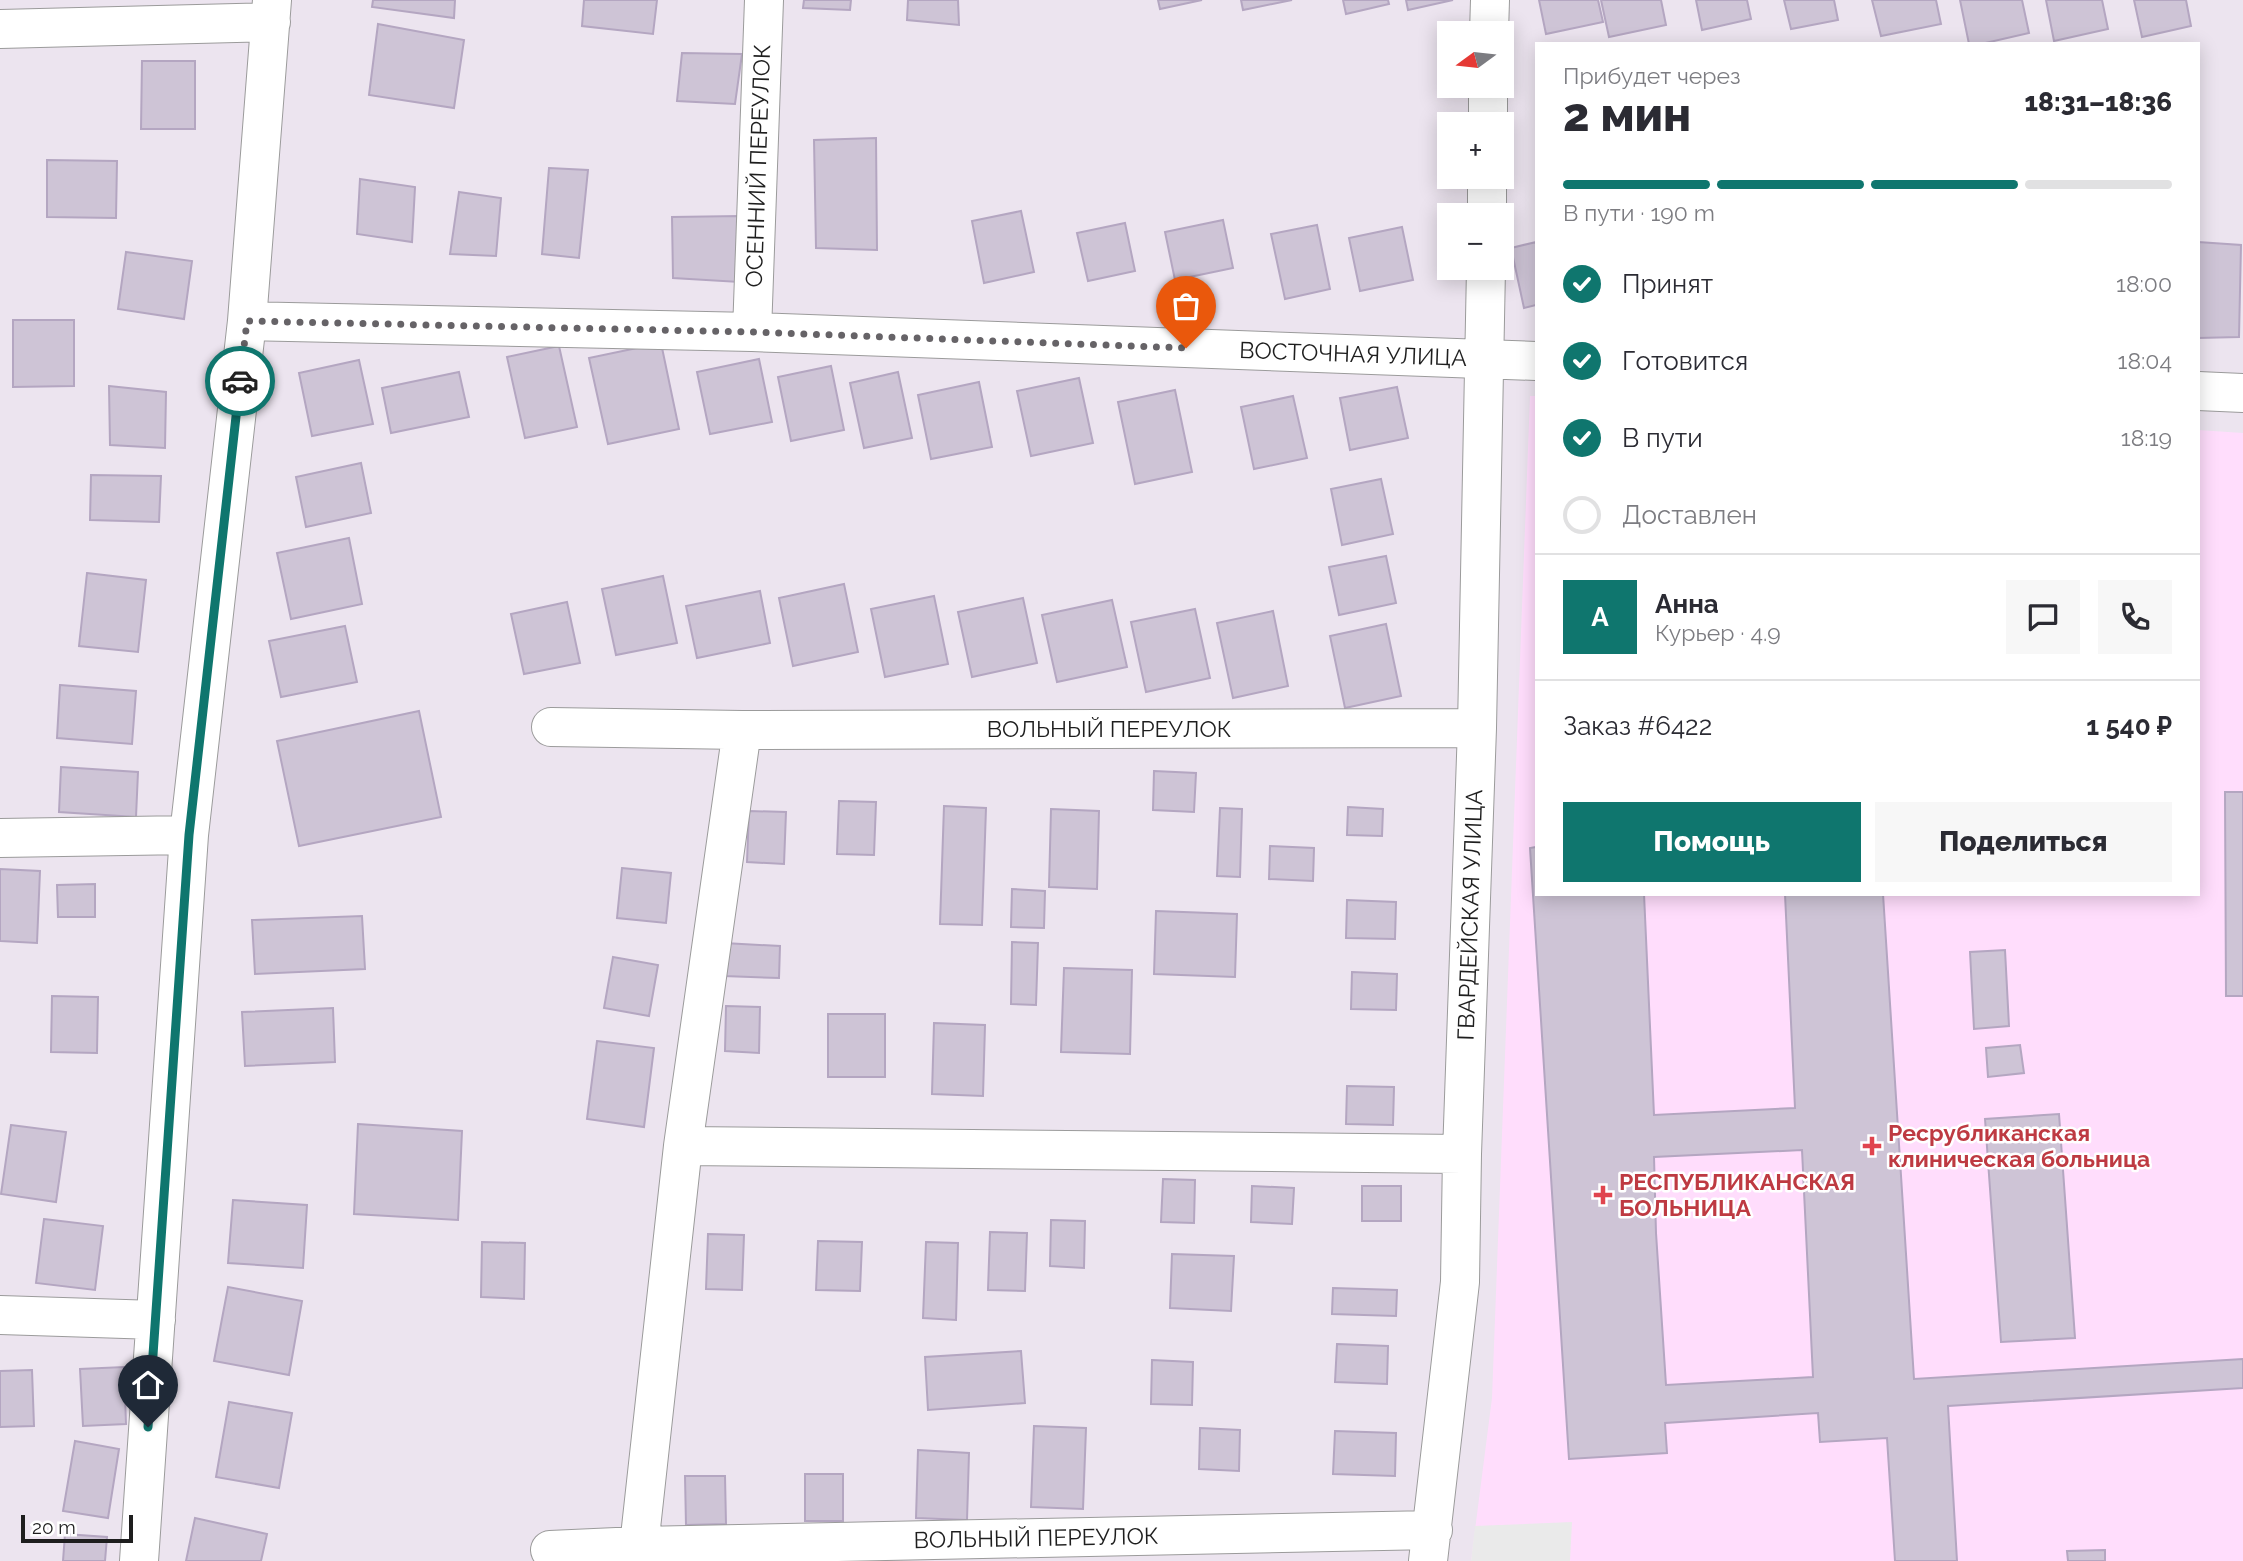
<!DOCTYPE html>
<html lang="ru">
<meta charset="utf-8">
<style>
:root{--surface:#fff;--page:#f7f7f7;--text:#2b2b33;--muted:#7c7c81;--line:#e1e1e2;--accent:#0f766e}
body{margin:0;font-family:Raleway,sans-serif;background:var(--page);color:var(--text);height:100vh;display:flex;flex-direction:column;font-size:26px;white-space:nowrap}
*{box-sizing:border-box;margin:0}
p{font-size:23px;color:var(--muted)}
.icon{flex:none;width:38px;height:38px;fill:none;stroke:currentColor;stroke-width:2;stroke-linecap:round;stroke-linejoin:round}
.map{position:relative;flex:1;overflow:hidden}
.sheet{position:absolute;left:1535px;top:42px;width:665px;height:854px;display:flex;flex-direction:column;background:var(--surface);border-radius:0px;box-shadow:0 4px 18px #0003}
.sheet>*{flex:none}
.needle{width:46px;rotate:255deg}
.tools{position:absolute;left:1437px;top:21px;display:grid;gap:14px}
.tools a{display:grid;place-items:center;width:77px;height:77px;border-radius:0px;background:var(--surface);box-shadow:0 4px 18px #0003;font-size:35px}
.scale{position:absolute;left:21px;bottom:18px;width:112px;box-sizing:border-box;padding-left:7px;border:4px solid #1e1e1e;border-top:0;font-size:19px;line-height:24px;white-space:nowrap;color:#1e1e1e;-webkit-text-stroke:5px #fff;paint-order:stroke}
.pin{position:absolute;display:grid;place-items:center;width:60px;height:60px;color:#fff;margin:-72px -30px;border-radius:50% 50% 50% 0;rotate:-45deg;box-shadow:0 0 7px #0007}
.pin .icon{rotate:45deg}
.courier{position:absolute;display:grid;place-items:center;width:70px;height:70px;margin:-35px;border:5px solid #0f766e;border-radius:50%;background:#fff;color:#222;box-shadow:0 2px 9px #0007}
.headline em{font-style:normal;font-weight:800}
.headline div{display:flex;flex-direction:column-reverse}
.headline{display:flex;align-items:center;justify-content:space-between;height:119px;padding:0 28px}
h1{font-size:46px;font-weight:800;line-height:52px}
.bar{display:grid;grid-template-columns:repeat(4,1fr);gap:10px 7px;align-content:center;height:84px;padding:0 28px}
.bar i{height:9px;border-radius:5px;background:var(--line)}
.bar .on{background:var(--accent)}
.bar p{grid-column:span 4}
.line{display:flex;align-items:center;gap:18px;padding:0 28px;border-top:2px solid var(--line)}
.line div{flex:1}
.round{display:grid;place-items:center;flex:none;width:74px;height:74px;border-radius:0px;background:var(--page)}
ol{padding:0 28px;list-style:none}
li{display:flex;align-items:center;gap:21px;height:77px}
li p{margin-inline-start:auto}
li .icon{padding:7px;border-radius:50%;background:var(--accent);color:#fff;stroke-width:4}
li:last-child{color:var(--muted)}
li i{width:38px;height:38px;border:4px solid var(--line);border-radius:50%}
.cta{display:flex;gap:14px;margin-top:auto;padding:14px 28px}
.cta a{flex:1;height:80px;border-radius:0px;background:var(--accent);color:#fff;font-size:28px;font-weight:800;line-height:80px;text-align:center}
.cta a+a{background:var(--page);color:var(--text)}
.map>svg:first-child{display:block}
.education{fill:#ffddfc}
.parking{fill:#eaeaea}
.building{fill:#cec4d6;stroke:#b4a6c1;stroke-width:2;fill-rule:evenodd}
.lines{fill:none;stroke-linecap:round;stroke-linejoin:round}
.minor-casing{stroke:#9b9b9b;stroke-width:40}
.minor{stroke:#fff;stroke-width:38}
.done{stroke:#666367;stroke-width:7;stroke-dasharray:0 12.6}
.route{stroke:#0f766e;stroke-width:9}
.health-dot{fill:#e0444e;stroke:#fff;stroke-width:2.5}
.labels{text-anchor:middle;stroke-width:5;stroke-linejoin:round;paint-order:stroke}
.street-label{font-size:23px;fill:#1e1e1e;stroke:#fff}
.health-label{font-size:23px;font-weight:bold;fill:#be3a42;stroke:#fff;text-anchor:start}
</style>
<div class="map">
<svg width="2243" height="1561" viewBox="0 0 2243 1561">
<rect width="100%" height="100%" fill="#ece4ef"/>
<path class="education" d="M1530,396H1536V894H2198V430L2243,433V1561H1471L1492,1398Z"/>
<path class="parking" d="M1572,1522L1570,1561H1471L1475,1526Z"/>
<path class="building" d="M373,0H455L454,18L372,7Z
M584,0H657L653,34L582,26Z
M804,0H851L850,10L803,8Z
M908,0H958L959,25L907,20Z
M1158,0H1202L1160,9Z
M1241,0H1292L1243,10Z
M1343,0H1388L1389,4L1346,14Z
M1406,0H1453L1408,10Z
M1539,0H1598L1603,22L1546,34Z
M1601,0H1661L1666,25L1609,37Z
M1696,0H1747L1751,19L1702,30Z
M1784,0H1834L1838,20L1791,29Z
M1872,0H1936L1941,24L1881,36Z
M1960,0H2022L2029,33L1981,44H1969Z
M2046,0H2102L2108,29L2054,41Z
M2134,0H2186L2191,26L2142,37Z
M378,24L464,40L454,108L369,95Z
M682,53L742,54L735,104L677,101Z
M142,61H195V129H141Z
M876,138L877,250L816,248L814,140Z
M47,160L117,161L116,218L47,217Z
M549,168L588,170L579,258L542,254Z
M360,179L415,187L412,242L357,234Z
M459,192L501,198L496,256L450,254Z
M1021,211L1034,272L984,283L972,221Z
M739,216V282L673,278L672,217Z
M1223,220L1233,268L1175,280L1165,232Z
M1125,223L1135,271L1088,281L1077,233Z
M1317,225L1330,289L1285,299L1271,234Z
M1402,227L1413,280L1360,291L1349,238Z
M1536,242V305L1524,308L1511,248Z
M2198,242L2241,245L2239,337L2198,338Z
M126,252L192,261L184,319L118,309Z
M13,320H74V386L13,387Z
M661,343L679,429L608,444L589,358Z
M559,346L577,427L525,438L507,357Z
M759,359L772,422L710,434L697,372Z
M359,360L373,424L312,436L299,373Z
M831,366L844,430L791,441L778,377Z
M459,372L469,417L391,433L382,388Z
M898,372L912,438L864,448L850,383Z
M1079,378L1093,443L1031,456L1017,391Z
M979,382L992,447L931,459L918,395Z
M109,386L166,392L165,448L110,445Z
M1397,387L1408,438L1350,450L1340,398Z
M1175,390L1192,472L1135,484L1118,402Z
M1293,396L1307,458L1254,469L1241,407Z
M361,463L371,513L306,527L296,477Z
M91,475L161,476L159,522L90,520Z
M1381,479L1393,534L1342,545L1331,489Z
M349,538L362,604L291,619L277,553Z
M1386,556L1396,603L1339,615L1329,567Z
M87,573L146,580L138,652L79,646Z
M663,576L677,643L616,655L602,589Z
M844,584L858,652L793,666L779,598Z
M760,591L770,643L697,658L686,606Z
M934,596L948,664L885,677L871,609Z
M1023,598L1037,663L972,677L958,612Z
M1112,600L1127,667L1057,682L1042,615Z
M567,602L580,663L524,674L511,614Z
M1195,609L1210,678L1146,692L1131,622Z
M1273,611L1288,686L1233,698L1217,623Z
M1386,624L1401,696L1345,708L1330,636Z
M345,626L357,682L281,697L269,641Z
M60,685L136,691L132,744L57,738Z
M419,711L441,817L299,846L277,741Z
M61,767L138,772L136,817L59,812Z
M1154,771L1196,773L1194,812L1153,810Z
M2225,792H2243V996H2226Z
M839,801L876,802L874,855L837,854Z
M944,806L986,808L982,925L940,924Z
M1348,807L1383,809L1382,836L1347,835Z
M1220,808L1242,809L1240,877L1217,876Z
M1051,809L1099,811L1097,889L1049,887Z
M749,811L786,812L784,864L747,862Z
M1270,846L1314,848L1313,881L1269,879Z
M1536,847V894H1644L1654,1115L1795,1108L1785,894H1883L1914,1379L2243,1359V1388L1948,1406L1957,1561H1895L1887,1438L1820,1442L1818,1413L1665,1423L1667,1453L1569,1459L1530,848ZM1802,1150L1813,1377L1666,1385L1656,1233L1654,1157Z
M622,868L671,873L666,923L617,918Z
M0,869L40,871L37,943L0,941Z
M95,884V917H58L57,885Z
M1012,889L1045,891L1044,928L1011,927Z
M1347,900L1396,902L1395,939L1346,938Z
M1156,911L1237,914L1235,977L1154,974Z
M362,916L365,969L255,974L252,920Z
M1012,942L1038,943L1036,1005L1011,1004Z
M724,943L780,946L779,978L724,976Z
M2005,950L2009,1026L1974,1029L1970,952Z
M613,957L658,965L649,1016L604,1008Z
M1064,968L1132,970L1130,1054L1061,1052Z
M1352,972L1397,974L1396,1010L1351,1009Z
M52,996L98,997L97,1053L51,1052Z
M726,1006L760,1007L759,1053L725,1051Z
M333,1008L335,1062L245,1066L242,1012Z
M828,1014H885V1077H828Z
M934,1023L985,1025L983,1096L932,1094Z
M597,1041L654,1048L644,1127L587,1119Z
M2020,1045L2024,1073L1988,1077L1986,1048Z
M1347,1086L1394,1087L1393,1125L1346,1124Z
M2059,1114L2075,1338L2001,1342L1985,1119Z
M358,1124L462,1131L458,1220L354,1214Z
M11,1125L66,1132L56,1202L1,1194Z
M1163,1179L1195,1180L1194,1223L1161,1222Z
M1252,1186L1294,1188L1292,1224L1251,1222Z
M1362,1186H1401V1221H1362Z
M233,1200L307,1205L303,1268L228,1263Z
M44,1219L103,1226L95,1290L36,1283Z
M1051,1220L1085,1221L1084,1268L1050,1266Z
M990,1232L1027,1233L1025,1291L988,1290Z
M708,1234L744,1235L742,1290L706,1289Z
M818,1241L862,1242L860,1291L816,1290Z
M482,1242L525,1243L524,1299L481,1297Z
M926,1242L958,1243L956,1320L923,1318Z
M1172,1254L1234,1256L1231,1311L1170,1308Z
M228,1287L302,1301L289,1375L214,1361Z
M1333,1288L1397,1290L1396,1316L1332,1314Z
M1337,1344L1388,1346L1387,1384L1335,1382Z
M1021,1351L1025,1403L928,1410L925,1357Z
M1152,1360L1193,1362L1192,1405L1151,1404Z
M124,1367L126,1424L83,1426L80,1369Z
M32,1370L34,1426L0,1427V1371Z
M229,1402L292,1413L279,1488L216,1477Z
M1034,1426L1086,1428L1083,1509L1031,1507Z
M1200,1428L1240,1430L1239,1471L1199,1469Z
M1335,1431L1396,1433L1395,1476L1333,1474Z
M75,1441L119,1449L108,1518L63,1511Z
M918,1450L969,1453L967,1520L916,1518Z
M805,1474H843V1521H805Z
M685,1476H725L726,1524L686,1525Z
M195,1518L267,1534L261,1561H186Z
M65,1534L107,1537L105,1561H63Z
M2105,1550V1561H2068L2067,1551Z"/>
<g class="lines">
<g class="minor-casing">
<path id="minor" d="M0,29L271,22
M1489,33L1490,0
M1488,124V86
M1487,215V177
M247,321L752,332L1536,361
M752,332L764,0
M2198,391L2243,393
M551,727L742,730
M0,838L189,835
M683,1146L1462,1154
M0,1315L156,1320
M1433,1530L639,1546L683,1146L742,730L1477,728
M550,1550L639,1546
M139,1561L189,835L247,321L272,0
M1428,1561L1460,1282L1462,1154L1477,728L1486,268"/>
</g>
<use href="#minor" class="minor"/>
</g>
<g class="lines">
<path class="done" d="M240,381L247,321L751,332L1186,348"/>
<path class="route" d="M148,1427L189,835L240,381"/>
</g>
<g class="health-dot">
<path d="M1868.5 1135.5h7v7h7v7h-7v7h-7v-7h-7v-7h7z"/>
<path d="M1599.5 1184.5h7v7h7v7h-7v7h-7v-7h-7v-7h7z"/>
</g>
<g class="labels">
<g class="street-label">
<text transform="translate(758 166) rotate(-88)" y="8">ОСЕННИЙ ПЕРЕУЛОК</text>
<text transform="translate(1353 354) rotate(2)" y="8">ВОСТОЧНАЯ УЛИЦА</text>
<text x="1109" y="737">ВОЛЬНЫЙ ПЕРЕУЛОК</text>
<text transform="translate(1470 915) rotate(-88)" y="8">ГВАРДЕЙСКАЯ УЛИЦА</text>
<text transform="translate(1036 1538) rotate(-1)" y="8">ВОЛЬНЫЙ ПЕРЕУЛОК</text>
</g>
<g class="health-label">
<text x="1888" y="1141">Ресрубликанская<tspan x="1888" dy="26">клиническая больница</tspan></text>
<text x="1619" y="1190">РЕСПУБЛИКАНСКАЯ<tspan x="1619" dy="26">БОЛЬНИЦА</tspan></text>
</g>
</g>
</svg>
<div class="tools">
<a><svg class="needle" viewBox="-14 -14 28 28"><path d="M0-13l5 13h-10z" fill="#e53935"/><path d="M0 13l5-13h-10z" fill="#7c7c81"/></svg></a>
<a>+</a>
<a>−</a>
</div>
<div class="scale">20 m</div>
<div class="pin" style="left:1186px;top:348px;background:#ea580c"><svg class="icon" aria-label="bag" viewBox="0 0 24 24"><path d="M5 8h14l-1 12H6zM9 8a3 3 0 0 1 6 0"/></svg></div>
<div class="pin" style="left:148px;top:1427px;background:#1f2937"><svg class="icon" aria-label="home" viewBox="0 0 24 24"><path d="M3 11l9-7 9 7M6 9v11h12V9"/></svg></div>
<div class="courier" style="left:240px;top:381px"><svg class="icon" aria-label="car" viewBox="0 0 24 24"><path d="M5 17H2v-5l4-1 3-4h7l3 4 3 1v5h-3M9 17h6M6 11h13"/><circle cx="7" cy="17" r="2"/><circle cx="17" cy="17" r="2"/></svg></div>
<section class="sheet">
<div class="headline"><div><h1>2 мин</h1><p>Прибудет через</p></div><em>18:31–18:36</em></div>
<div class="bar"><i class="on"></i><i class="on"></i><i class="on"></i><i></i><p>В пути · 190 m</p></div>
<ol>
<li><svg class="icon" aria-label="check" viewBox="0 0 24 24"><path d="M5 12l5 5 9-10"/></svg>Принят<p>18:00</p></li>
<li><svg class="icon" aria-label="check" viewBox="0 0 24 24"><path d="M5 12l5 5 9-10"/></svg>Готовится<p>18:04</p></li>
<li><svg class="icon" aria-label="check" viewBox="0 0 24 24"><path d="M5 12l5 5 9-10"/></svg>В пути<p>18:19</p></li>
<li><i></i>Доставлен</li>
</ol>
<div class="line" style="height:126px"><b class="round" style="background:var(--accent);color:#fff">А</b><div><b>Анна</b><p>Курьер · 4.9</p></div><a class="round"><svg class="icon" aria-label="chat" viewBox="0 0 24 24"><path d="M4 5h16v11H9l-5 4z"/></svg></a><a class="round"><svg class="icon" aria-label="phone" viewBox="0 0 24 24"><path d="M5 4h4l2 5-3 2q2 4 5 5l2-3 5 2v4C11 20 4 13 5 4z"/></svg></a></div>
<div class="line" style="height:91px"><div>Заказ #6422</div><b>1 540 ₽</b></div>
<div class="cta"><a>Помощь</a><a>Поделиться</a></div>
</section>
</div>
